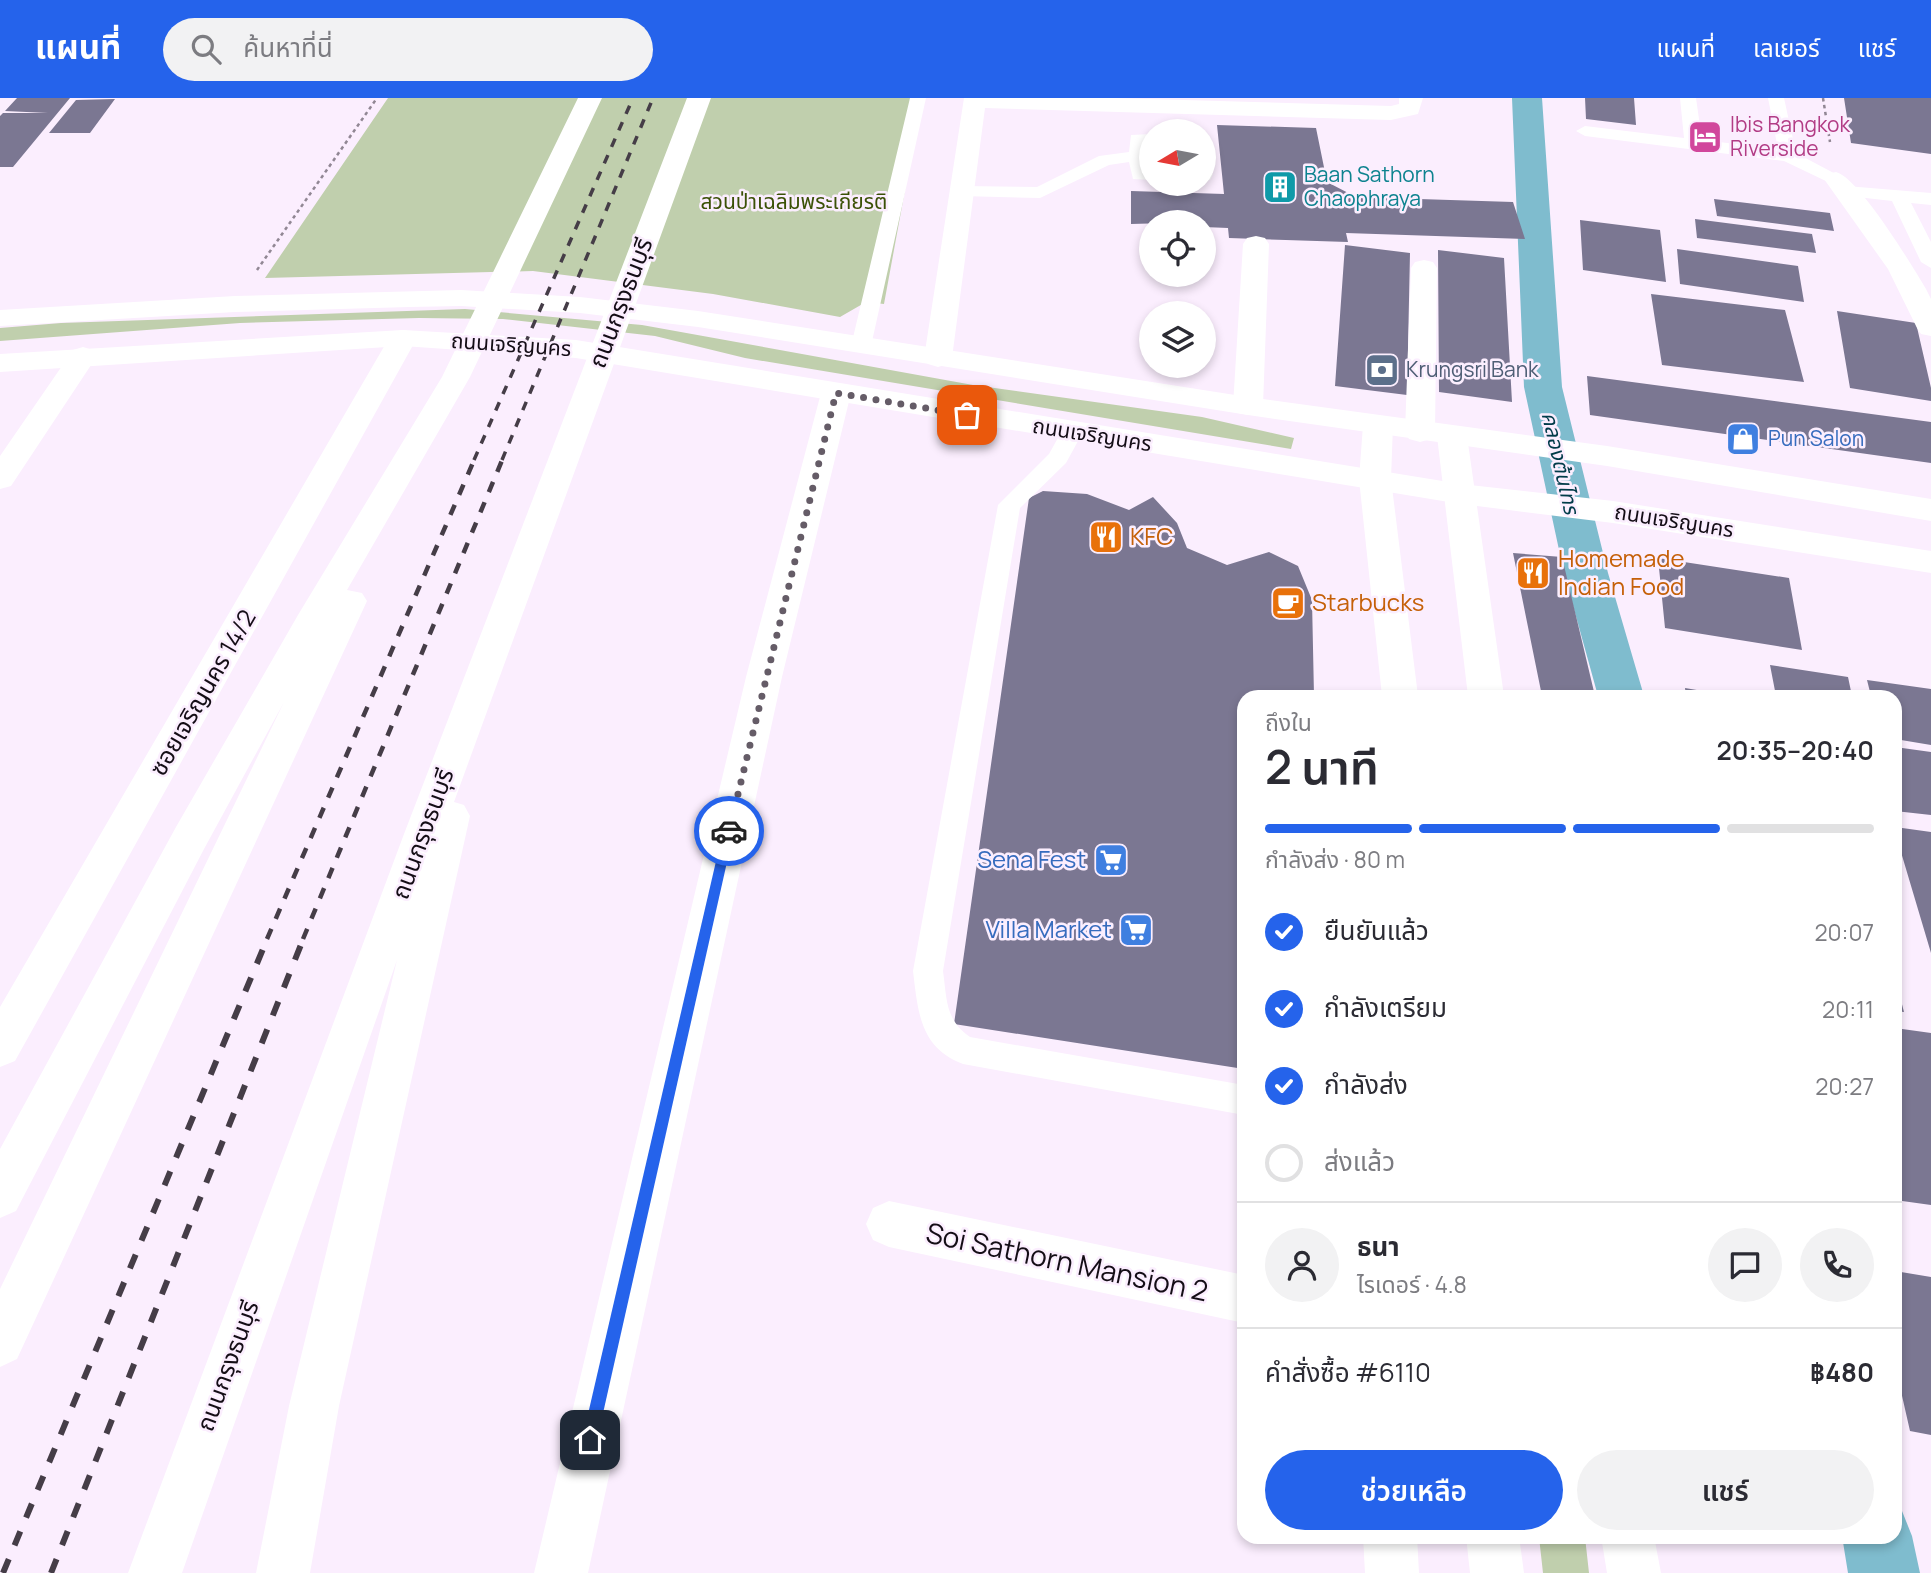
<!DOCTYPE html>
<html lang="th">
<meta charset="utf-8">
<style>
:root{--surface:#fff;--page:#f2f2f3;--text:#2b2b33;--muted:#7c7c81;--line:#e1e1e2;--accent:#2563eb}
body{margin:0;font-family:Manrope,"Noto Sans Thai",sans-serif;background:var(--page);color:var(--text);height:100vh;display:flex;flex-direction:column;font-size:26px;white-space:nowrap}
*{box-sizing:border-box;margin:0}
p{font-size:23px;color:var(--muted)}
.icon{flex:none;width:38px;height:38px;fill:none;stroke:currentColor;stroke-width:2;stroke-linecap:round;stroke-linejoin:round}
.map{position:relative;flex:1;overflow:hidden}
.sheet{position:absolute;left:1237px;top:592px;width:665px;height:854px;display:flex;flex-direction:column;background:var(--surface);border-radius:21px;box-shadow:0 4px 10px #0003}
.sheet>*{flex:none}
.needle{width:46px;rotate:260deg}
.controls{position:absolute;left:1139px;top:21px;display:grid;gap:14px}
.controls a{display:grid;place-items:center;width:77px;height:77px;border-radius:50%;background:var(--surface);box-shadow:0 4px 10px #0003;font-size:35px}
.pin{position:absolute;display:grid;place-items:center;width:60px;height:60px;color:#fff;margin:-30px;border-radius:14px;box-shadow:0 4px 10px #0006}
.courier{position:absolute;display:grid;place-items:center;width:70px;height:70px;margin:-35px;border:5px solid #2563eb;border-radius:50%;background:#fff;color:#222;box-shadow:0 2px 9px #0007}
.headline em{font-style:normal;font-weight:600}
.headline div{display:flex;flex-direction:column-reverse}
.headline{display:flex;align-items:center;justify-content:space-between;height:119px;padding:0 28px}
h1{font-size:46px;font-weight:600;line-height:52px}
.bar{display:grid;grid-template-columns:repeat(4,1fr);gap:10px 7px;align-content:center;height:84px;padding:0 28px}
.bar i{height:9px;border-radius:5px;background:var(--line)}
.bar .on{background:var(--accent)}
.bar p{grid-column:span 4}
.line{display:flex;align-items:center;gap:18px;padding:0 28px;border-top:2px solid var(--line)}
.line div{flex:1}
.round{display:grid;place-items:center;flex:none;width:74px;height:74px;border-radius:37px;background:var(--page)}
ol{padding:0 28px;list-style:none}
li{display:flex;align-items:center;gap:21px;height:77px}
li p{margin-inline-start:auto}
li .icon{padding:7px;border-radius:50%;background:var(--accent);color:#fff;stroke-width:4}
li:last-child{color:var(--muted)}
li i{width:38px;height:38px;border:4px solid var(--line);border-radius:50%}
.cta{display:flex;gap:14px;margin-top:auto;padding:14px 28px}
.cta a{flex:1;height:80px;border-radius:42px;background:var(--accent);color:#fff;font-size:28px;font-weight:600;line-height:80px;text-align:center}
.cta a+a{background:var(--page);color:var(--text)}
header{display:flex;align-items:center;gap:42px;box-sizing:border-box;height:98px;padding:0 35px;background:var(--accent);color:#fff}
header strong{font-size:33px}
nav{display:flex;gap:38px;margin-inline-start:auto;font-size:24px}
.search{width:490px;height:63px;background:var(--page);display:flex;align-items:center;gap:18px;box-sizing:border-box;padding:0 24px;border-radius:38px;color:var(--muted);font-size:26px}
.map>svg:first-child{display:block}
.green{fill:#c0cfad}
.lines{fill:none;stroke-linecap:round;stroke-linejoin:round}
.canal{fill:#7fbcce;fill-rule:evenodd}
.building{fill:#7b7792}
.path{stroke:#918794;stroke-width:2.5;stroke-dasharray:3.5 3.5;stroke-linecap:butt}
.service{fill:#fff;fill-rule:evenodd}
.minor{fill:#fff;fill-rule:evenodd}
.secondary{fill:#fff;fill-rule:evenodd}
.primary{fill:#fff;fill-rule:evenodd}
.rail-far2{stroke:#453d47;stroke-width:3.5;stroke-dasharray:9 9;stroke-linecap:butt}
.rail-far1{stroke:#453d47;stroke-width:4.5;stroke-dasharray:11 11;stroke-linecap:butt}
.rail{stroke:#453d47;stroke-width:6;stroke-dasharray:15 15;stroke-linecap:butt}
.route{fill:#2563eb}
.done{stroke:#655c67;stroke-width:7;stroke-dasharray:0 12.6}
.labels{text-anchor:middle;stroke-width:5;stroke-linejoin:round;paint-order:stroke}
.far-hotel-label{font-size:21px;fill:#b23c85;stroke:#fbeefe;text-anchor:start}
.far-culture-label{font-size:21px;fill:#0d838f;stroke:#fbeefe;text-anchor:start}
.far-park-label{font-size:21px;fill:#3b5107;stroke:#fbeefe}
.far-street-label{font-size:21px;fill:#140d16;stroke:#fbeefe}
.far-service-label{font-size:21px;fill:#4e5e75;stroke:#fbeefe;text-anchor:start}
.far-shop-label{font-size:21px;fill:#366cbe;stroke:#fbeefe;text-anchor:start}
.far-water-label{font-size:21px;font-style:italic;fill:#013b49;stroke:#fbeefe}
.street-label{font-size:24px;fill:#140d16;stroke:#fbeefe}
.food-label{font-size:24px;fill:#c56008;stroke:#fbeefe;text-anchor:start}
.shop-label{font-size:24px;fill:#366cbe;stroke:#fbeefe;text-anchor:end}
.near-street-label{font-size:28px;fill:#140d16;stroke:#fbeefe}
</style>
<header>
<strong>แผนที่</strong>
<div class="search"><svg class="icon" aria-label="search" viewBox="0 0 24 24"><circle cx="10" cy="10" r="6"/><path d="M15 15l6 6"/></svg>ค้นหาที่นี่</div>
<nav><a>แผนที่</a><a>เลเยอร์</a><a>แชร์</a></nav>
</header>
<div class="map">
<svg width="1931" height="1475" viewBox="0 0 1931 1475">
<rect width="100%" height="100%" fill="#fbeefe"/>
<path class="green" d="M388,0H922L884,206L866,204L840,219L713,196L533,173L265,180Z
M465,211L642,227L973,287L1202,319L1294,340L1291,351L745,260L655,238L503,221L419,220L240,225L0,243V230L61,225Z
M1539,1439H1585L1589,1475H1543Z"/>
<g class="lines">
<path class="canal" d="M1512,0H1542L1562,289L1608,475L1644,598H1598L1564,475L1524,289Z
M1895,1411L1902,1413L1912,1438L1920,1475H1848L1842,1438H1895Z"/>
</g>
<path class="building" d="M17,0H70L13,69H0V18L3,15H48L5,13Z
M1585,0H1634L1636,27L1586,21Z
M1844,0H1931V56L1851,45Z
M115,1L90,35H49L76,2Z
M1217,27L1316,30L1327,84L1356,99L1513,104L1525,141L1346,135L1348,144L1229,140L1228,130L1204,129V124L1131,126V93L1224,96Z
M1714,101L1830,115L1834,133L1717,118Z
M1695,121L1812,136L1816,155L1697,140Z
M1580,122L1660,132L1666,184L1583,172Z
M1345,147L1410,155L1407,297L1335,288Z
M1677,151L1798,168L1804,204L1680,186Z
M1438,152L1504,160L1512,304L1439,294Z
M1651,196L1785,212L1804,284L1662,267Z
M1837,213L1916,225L1931,290V303L1850,290Z
M1587,278L1931,324V365L1590,317Z
M1043,393L1087,396L1129,412L1153,399L1177,425L1187,450L1227,467L1269,454L1298,468L1312,502L1314,598H1244V971L954,926L1029,400Z
M1513,455L1562,459L1595,598H1542Z
M1658,460L1789,480L1802,552L1665,530Z
M1770,567L1848,579L1852,598H1776Z
M1867,582L1931,591V647L1895,641V598H1871Z
M1685,590L1726,597V598H1686Z
M1895,649L1931,654V717L1895,713Z
M1895,729L1931,734V855L1895,734Z
M1895,883H1896L1904,914L1895,913Z
M1895,930L1931,935V1107L1895,1102Z
M1895,1173L1931,1179V1337L1910,1333L1895,1267Z"/>
<g class="lines">
<path class="path" d="M1823,0L1830,44
M257,172L377,0"/>
<path class="service" d="M910,0H926L871,248L861,254L851,248Z
M1680,0H1696L1702,42L1778,51L1768,0H1784L1796,55L1845,81L1836,86L1830,85L1784,63L1585,38L1576,33L1585,28L1684,40Z
M1152,36V46H1146L1152,82L1133,81L1129,64L1109,67L1040,100L961,98L952,93L961,88L1037,89L1099,58L1129,54L1131,37Z
M1204,71L1213,76L1210,82L1204,83Z
M1846,88L1931,95V107L1911,105L1931,144V170L1921,164L1892,103L1840,97L1837,93Z
M1072,327L1083,334L1066,365L1020,410L943,873C947,901 945,922 970,939L1244,987V1017L963,966C920,950 918,914 913,873L998,407L1049,356L1064,329Z"/>
<path class="minor" d="M964,0H1112L1391,8L1399,6V0H1423L1418,16L1391,22L985,10L952,260L948,266L938,269L928,266L924,260Z
M1836,74C1858,79 1912,167 1926,191L1931,201V238L1921,236L1917,230L1888,171L1824,81L1827,76Z
M1256,138L1265,140L1269,146L1263,308L1258,315L1248,317L1238,315L1233,308L1243,146L1247,140Z
M1424,162L1433,164L1437,170L1435,334L1431,341L1420,344L1409,341L1405,334L1411,170L1415,164Z
M403,232L413,234L417,240L15,963L0,969V909L389,240L393,234Z
M83,249L93,252L97,258L11,388L0,391V358L73,252Z
M836,286L846,289L851,295L782,579L588,1475H534L746,579L821,295L826,289Z
M889,1103L1244,1177V1225L889,1149L873,1142L866,1126L873,1110Z
M1363,1438H1417L1419,1475H1365Z"/>
<path class="secondary" d="M461,192L580,199L698,213L1248,299L1607,348L1931,401V423L1607,368L1248,317L698,229L580,215L461,208L409,209L235,214L0,228V212L235,198Z
M403,232L576,242L1461,386L1613,403L1931,453V475L1613,425L1461,406L576,260L403,248L0,274V256Z"/>
<path class="primary" d="M578,0H602L470,279L347,492L362,495L367,503L17,1261L0,1269V1191L284,604L204,751L16,1113L0,1120V1051L176,729L298,517L442,279Z
M687,0H711L454,704L464,707L470,718L339,1308L310,1475H256L289,1308L397,862L182,1475H128L404,736Z
M1378,317L1389,320L1393,327L1391,381L1418,598H1382L1359,381L1363,327L1367,320Z
M1452,328L1463,331L1467,338L1504,598H1468L1437,338L1441,331Z
M1466,1438H1519L1524,1475H1470Z
M1601,1438H1654L1661,1475H1607Z"/>
<path class="rail-far2" d="M474,362L633,0
M502,362L653,0"/>
<path class="rail-far1" d="M267,841L475,360
M303,841L503,360"/>
<path class="rail" d="M3,1475L268,839
M51,1475L304,839"/>
</g>
<path class="route" d="M729,728L734,733L597,1342L590,1349L582,1342L723,733Z"/>
<g class="lines">
<path class="done" d="M729,733L836,295L967,317"/>
</g>
<defs>
<g id="hotel-square" transform="scale(1.75)"><rect x="-9" y="-9" width="18" height="18" rx="4" fill="#d1479c" stroke="#fbeefe"/><path d="M-6-4.5h1.5V1H6V5H4.5V3h-9V5H-6ZM-4 0a1.8 1.8 0 1 1 3.6 0ZM.5 0V-2.5h3Q6-2.5 6 0Z" fill="#fff"/></g>
<g id="building-square" transform="scale(1.75)"><rect x="-9" y="-9" width="18" height="18" rx="4" fill="#0f9aa8" stroke="#fbeefe"/><path d="M-4-6H4V6H1V3H-1V6H-4ZM-2.5-4.3h1.7v1.8h-1.7ZM.8-4.3h1.7v1.8H.8ZM-2.5-1h1.7V.8h-1.7ZM.8-1h1.7V.8H.8Z" fill="#fff"/></g>
<g id="bank-square" transform="scale(1.75)"><rect x="-9" y="-9" width="18" height="18" rx="4" fill="#5c6f8a" stroke="#fbeefe"/><path d="M-6-4H6V4H-6ZM0-2.3a2.3 2.3 0 1 0 0 4.6a2.3 2.3 0 1 0 0-4.6Z" fill="#fff"/></g>
<g id="shop-square" transform="scale(1.75)"><rect x="-9" y="-9" width="18" height="18" rx="4" fill="#3f7fe0" stroke="#fbeefe"/><path d="M-5-2.5h2.3a2.7 3.5 0 0 1 5.4 0H5L5.5 6h-11ZM-1.5-2.5h3a1.5 2.3 0 0 0-3 0Z" fill="#fff"/></g>
<g id="restaurant-square" transform="scale(1.75)"><rect x="-9" y="-9" width="18" height="18" rx="4" fill="#e8710a" stroke="#fbeefe"/><path d="M-5-6h1v4h1v-4h1v4h1v-4h1v5L-1.5 .5V6h-2V.5L-5-1ZM5-6V6H3V1.5H1.5Q1.5-4 5-6Z" fill="#fff"/></g>
<g id="cafe-square" transform="scale(1.75)"><rect x="-9" y="-9" width="18" height="18" rx="4" fill="#e8710a" stroke="#fbeefe"/><path d="M-5.5-4.5H6V0H3Q3 3.5 0 3.5H-2.5Q-5.5 3.5-5.5 0ZM3-3.2v2h1.7v-2ZM-6 4.5H4V6H-6Z" fill="#fff"/></g>
<g id="supermarket-square" transform="scale(1.75)"><rect x="-9" y="-9" width="18" height="18" rx="4" fill="#3f7fe0" stroke="#fbeefe"/><path d="M-6-5.5h2.5l.6 2H6L4.5 2H-2.5L-4.4-4H-6ZM-1.5 3.2a1.3 1.3 0 1 0 .1 0ZM3 3.2a1.3 1.3 0 1 0 .1 0Z" fill="#fff"/></g>
</defs>
<g fill-rule="evenodd">
<use href="#hotel-square" x="1705" y="39"/>
<use href="#building-square" x="1280" y="89"/>
<use href="#bank-square" x="1382" y="272"/>
<use href="#shop-square" x="1743" y="341"/>
<use href="#restaurant-square" x="1106" y="439"/>
<use href="#restaurant-square" x="1533" y="475"/>
<use href="#cafe-square" x="1288" y="505"/>
<use href="#supermarket-square" x="1111" y="762"/>
<use href="#supermarket-square" x="1136" y="832"/>
</g>
<g class="labels">
<g class="far-hotel-label">
<text x="1730" y="34">Ibis Bangkok<tspan x="1730" dy="24">Riverside</tspan></text>
</g>
<g class="far-culture-label">
<text x="1304" y="84">Baan Sathorn<tspan x="1304" dy="24">Chaophraya</tspan></text>
</g>
<g class="far-park-label">
<text x="794" y="111">สวนป่าเฉลิมพระเกียรติ</text>
</g>
<g class="far-street-label">
<text transform="translate(511 247) rotate(4)" y="7">ถนนเจริญนคร</text>
<text transform="translate(1092 337) rotate(9)" y="7">ถนนเจริญนคร</text>
<text transform="translate(1674 423) rotate(9)" y="7">ถนนเจริญนคร</text>
</g>
<g class="far-service-label">
<text x="1406" y="279">Krungsri Bank</text>
</g>
<g class="far-shop-label">
<text x="1768" y="348">Pun Salon</text>
</g>
<g class="far-water-label">
<text transform="translate(1560 365) rotate(77)" y="7">คลองต้นไทร</text>
</g>
<g class="street-label">
<text transform="translate(621 205) rotate(-69)" y="8">ถนนกรุงธนบุรี</text>
<text transform="translate(203 595) rotate(-60)" y="8">ซอยเจริญนคร 14/2</text>
<text transform="translate(423 736) rotate(-70)" y="8">ถนนกรุงธนบุรี</text>
<text transform="translate(228 1268) rotate(-70)" y="8">ถนนกรุงธนบุรี</text>
</g>
<g class="food-label">
<text x="1130" y="447">KFC</text>
<text x="1558" y="469">Homemade<tspan x="1558" dy="28">Indian Food</tspan></text>
<text x="1312" y="513">Starbucks</text>
</g>
<g class="shop-label">
<text x="1086" y="770">Sena Fest</text>
<text x="1112" y="840">Villa Market</text>
</g>
<g class="near-street-label">
<text transform="translate(1067 1164) rotate(12)" y="10">Soi Sathorn Mansion 2</text>
</g>
</g>
</svg>
<div class="controls">
<a><svg class="needle" viewBox="-14 -14 28 28"><path d="M0-13l5 13h-10z" fill="#e53935"/><path d="M0 13l5-13h-10z" fill="#7c7c81"/></svg></a>
<a><svg class="icon" aria-label="locate" viewBox="0 0 24 24"><circle cx="12" cy="12" r="6"/><path d="M12 2v4M12 18v4M2 12h4M18 12h4"/></svg></a>
<a><svg class="icon" aria-label="layers" viewBox="0 0 24 24"><path d="M12 4l9 5-9 5-9-5zM3 14l9 5 9-5"/></svg></a>
</div>
<div class="pin" style="left:967px;top:317px;background:#ea580c"><svg class="icon" aria-label="bag" viewBox="0 0 24 24"><path d="M5 8h14l-1 12H6zM9 8a3 3 0 0 1 6 0"/></svg></div>
<div class="pin" style="left:590px;top:1342px;background:#1f2937"><svg class="icon" aria-label="home" viewBox="0 0 24 24"><path d="M3 11l9-7 9 7M6 9v11h12V9"/></svg></div>
<div class="courier" style="left:729px;top:733px"><svg class="icon" aria-label="car" viewBox="0 0 24 24"><path d="M5 17H2v-5l4-1 3-4h7l3 4 3 1v5h-3M9 17h6M6 11h13"/><circle cx="7" cy="17" r="2"/><circle cx="17" cy="17" r="2"/></svg></div>
<section class="sheet">
<div class="headline"><div><h1>2 นาที</h1><p>ถึงใน</p></div><em>20:35–20:40</em></div>
<div class="bar"><i class="on"></i><i class="on"></i><i class="on"></i><i></i><p>กำลังส่ง · 80 m</p></div>
<ol>
<li><svg class="icon" aria-label="check" viewBox="0 0 24 24"><path d="M5 12l5 5 9-10"/></svg>ยืนยันแล้ว<p>20:07</p></li>
<li><svg class="icon" aria-label="check" viewBox="0 0 24 24"><path d="M5 12l5 5 9-10"/></svg>กำลังเตรียม<p>20:11</p></li>
<li><svg class="icon" aria-label="check" viewBox="0 0 24 24"><path d="M5 12l5 5 9-10"/></svg>กำลังส่ง<p>20:27</p></li>
<li><i></i>ส่งแล้ว</li>
</ol>
<div class="line" style="height:126px"><a class="round"><svg class="icon" aria-label="person" viewBox="0 0 24 24"><circle cx="12" cy="8" r="4"/><path d="M4 21q1-7 8-7t8 7"/></svg></a><div><b>ธนา</b><p>ไรเดอร์ · 4.8</p></div><a class="round"><svg class="icon" aria-label="chat" viewBox="0 0 24 24"><path d="M4 5h16v11H9l-5 4z"/></svg></a><a class="round"><svg class="icon" aria-label="phone" viewBox="0 0 24 24"><path d="M5 4h4l2 5-3 2q2 4 5 5l2-3 5 2v4C11 20 4 13 5 4z"/></svg></a></div>
<div class="line" style="height:91px"><div>คำสั่งซื้อ #6110</div><b>฿480</b></div>
<div class="cta"><a>ช่วยเหลือ</a><a>แชร์</a></div>
</section>
</div>
